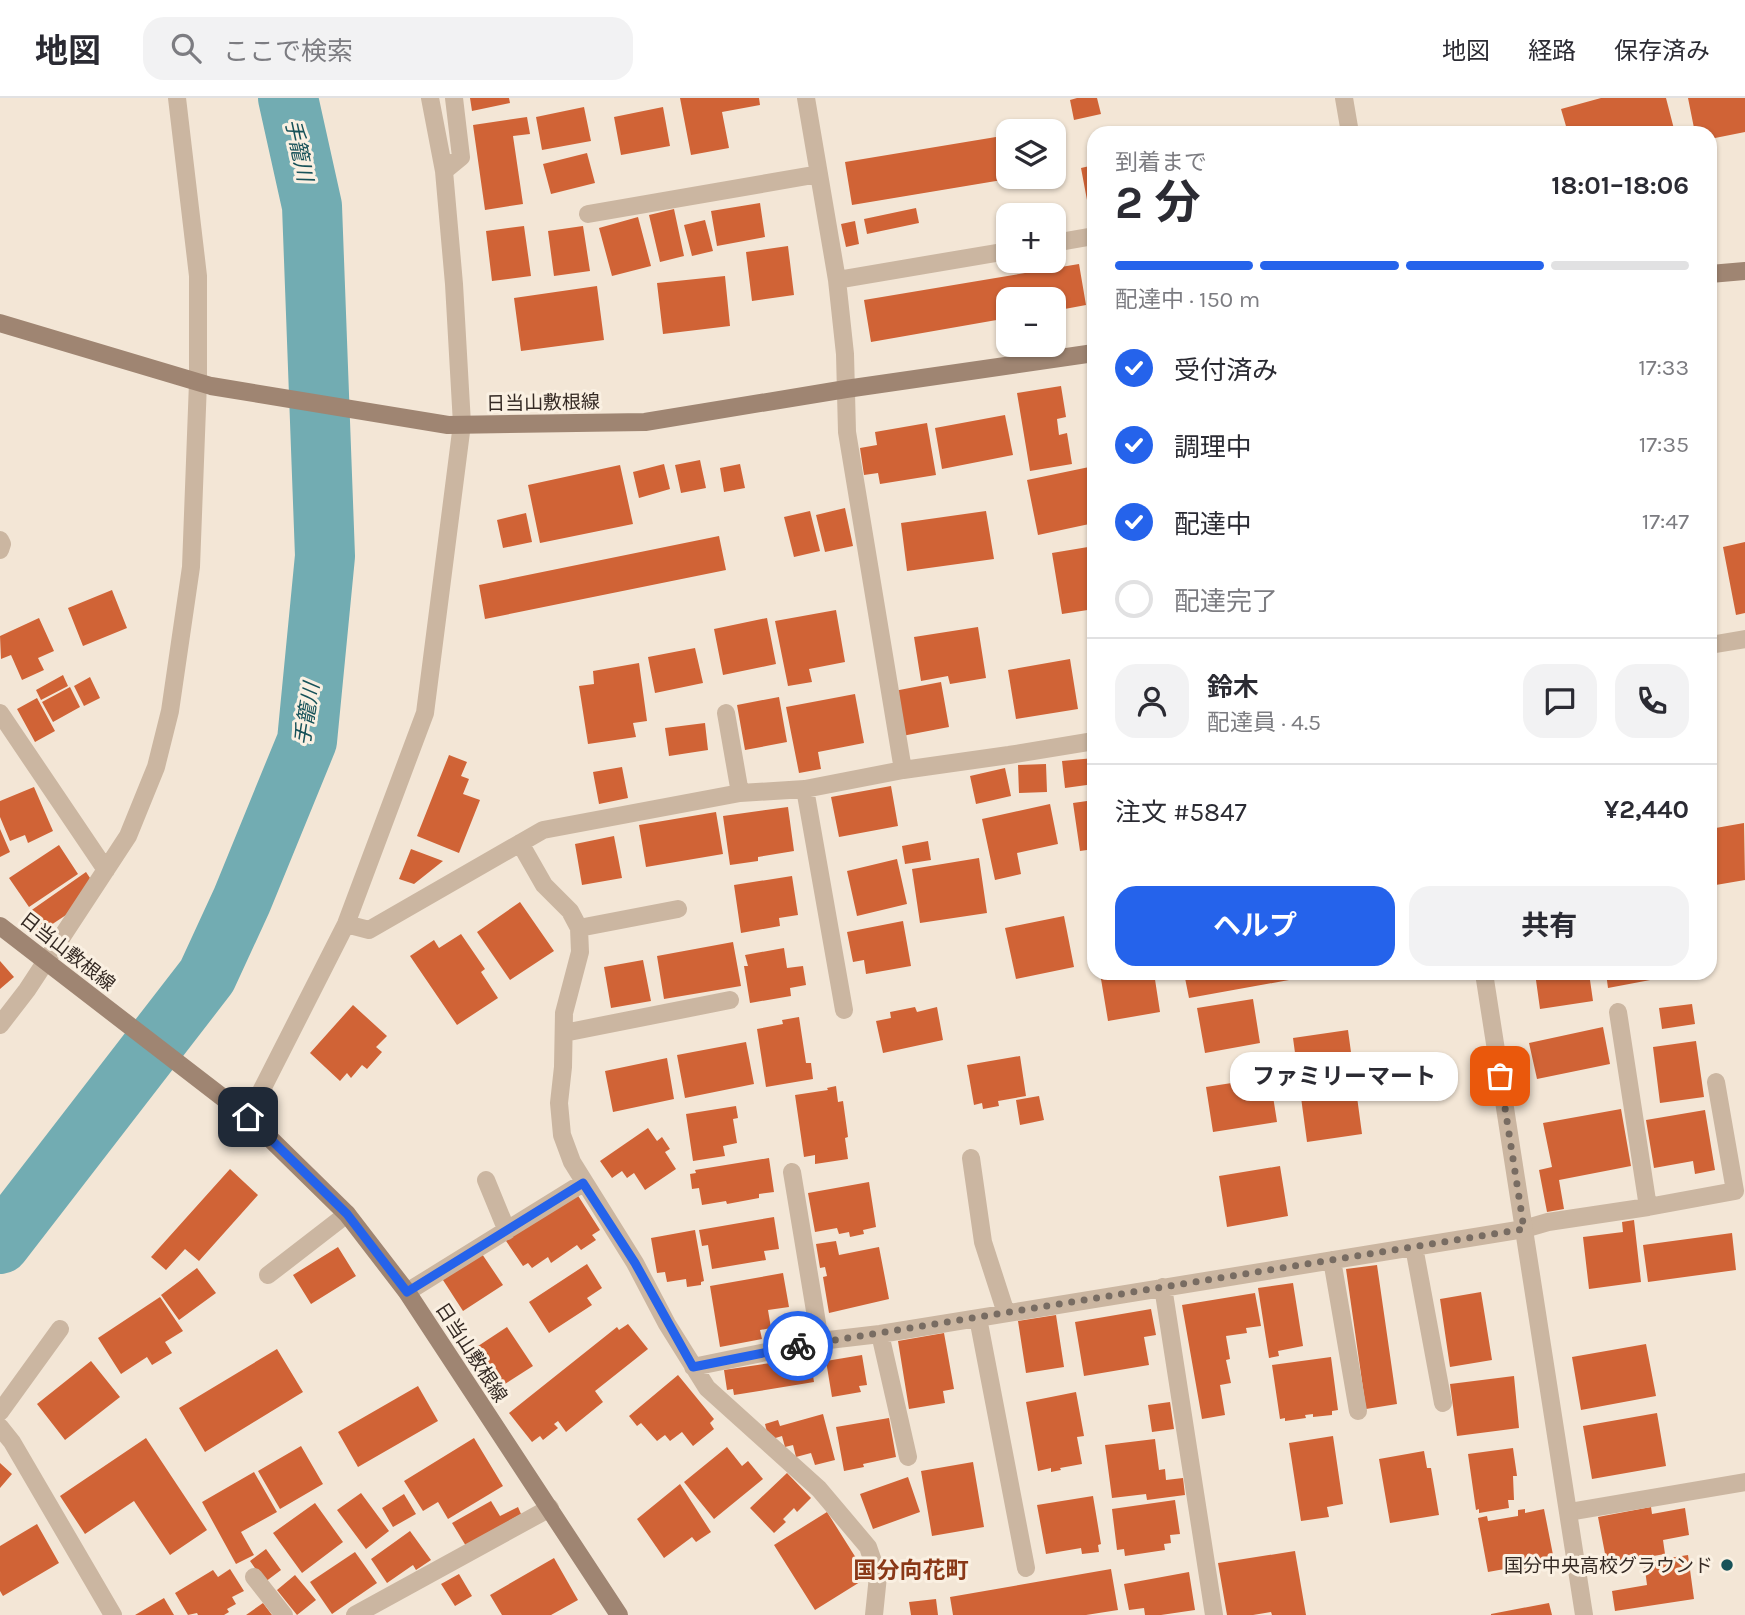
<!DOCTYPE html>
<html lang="ja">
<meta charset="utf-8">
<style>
:root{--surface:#fff;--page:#f2f2f3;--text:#2b2b33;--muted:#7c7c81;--line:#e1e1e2;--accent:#2563eb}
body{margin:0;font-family:Karla,"Noto Sans JP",sans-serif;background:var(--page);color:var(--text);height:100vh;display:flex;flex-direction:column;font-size:26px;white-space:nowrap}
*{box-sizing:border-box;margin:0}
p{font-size:23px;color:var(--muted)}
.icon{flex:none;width:38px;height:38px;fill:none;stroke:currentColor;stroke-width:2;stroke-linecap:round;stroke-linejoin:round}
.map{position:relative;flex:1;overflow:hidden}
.details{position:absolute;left:1087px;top:28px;width:630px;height:854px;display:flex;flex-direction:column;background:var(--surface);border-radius:21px;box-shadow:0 2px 5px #0004}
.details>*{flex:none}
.buttons{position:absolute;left:996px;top:21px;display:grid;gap:14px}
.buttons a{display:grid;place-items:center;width:70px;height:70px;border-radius:14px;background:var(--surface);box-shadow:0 2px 5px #0004;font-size:35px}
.pin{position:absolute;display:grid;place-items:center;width:60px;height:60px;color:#fff;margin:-30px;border-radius:14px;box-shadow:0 4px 10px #0006}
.courier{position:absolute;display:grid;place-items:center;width:70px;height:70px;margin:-35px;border:5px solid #2563eb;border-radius:50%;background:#fff;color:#222;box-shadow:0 2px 9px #0007}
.bubble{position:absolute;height:49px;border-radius:21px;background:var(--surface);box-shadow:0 2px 5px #0004;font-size:23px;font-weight:700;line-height:49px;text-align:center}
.head em{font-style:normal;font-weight:700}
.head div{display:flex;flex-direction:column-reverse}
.head{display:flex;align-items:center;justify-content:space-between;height:119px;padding:0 28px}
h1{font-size:46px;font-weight:700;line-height:52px}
.bar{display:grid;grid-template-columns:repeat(4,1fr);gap:10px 7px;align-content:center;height:84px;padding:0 28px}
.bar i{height:9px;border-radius:5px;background:var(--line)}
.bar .on{background:var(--accent)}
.bar p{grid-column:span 4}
.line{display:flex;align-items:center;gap:18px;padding:0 28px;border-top:2px solid var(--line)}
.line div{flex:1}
.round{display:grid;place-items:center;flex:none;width:74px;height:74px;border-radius:21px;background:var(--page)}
ol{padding:0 28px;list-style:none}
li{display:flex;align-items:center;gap:21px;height:77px}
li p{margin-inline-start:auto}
li .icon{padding:7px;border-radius:50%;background:var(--accent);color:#fff;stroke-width:4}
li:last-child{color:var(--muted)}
li i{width:38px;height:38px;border:4px solid var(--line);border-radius:50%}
.action{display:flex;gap:14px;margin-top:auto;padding:14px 28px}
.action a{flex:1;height:80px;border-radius:21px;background:var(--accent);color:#fff;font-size:28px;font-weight:700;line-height:80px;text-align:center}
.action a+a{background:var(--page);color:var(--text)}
header{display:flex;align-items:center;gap:42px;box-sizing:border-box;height:98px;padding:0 35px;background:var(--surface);border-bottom:2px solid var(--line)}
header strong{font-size:33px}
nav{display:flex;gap:38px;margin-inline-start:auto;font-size:24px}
.search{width:490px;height:63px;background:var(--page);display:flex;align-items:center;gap:18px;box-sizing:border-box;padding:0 24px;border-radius:21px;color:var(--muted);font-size:26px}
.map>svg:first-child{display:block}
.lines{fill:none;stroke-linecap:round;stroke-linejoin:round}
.river{stroke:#72acb2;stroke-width:60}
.building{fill:#d06336}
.minor{stroke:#cbb6a1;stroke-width:18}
.tertiary{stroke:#cbb6a1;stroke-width:18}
.secondary{stroke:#9f8572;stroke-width:18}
.done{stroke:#786c62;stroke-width:7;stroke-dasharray:0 12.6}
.route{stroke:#2563eb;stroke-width:9}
.poi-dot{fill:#175259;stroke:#faf0e2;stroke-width:2.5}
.labels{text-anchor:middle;stroke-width:6;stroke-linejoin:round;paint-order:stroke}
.street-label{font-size:19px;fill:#352a24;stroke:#faf0e2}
.poi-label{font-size:19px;fill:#352a24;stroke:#faf0e2;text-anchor:end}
.water-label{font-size:21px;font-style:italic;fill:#175259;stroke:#faf0e2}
.quarter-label{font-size:23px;font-weight:bold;fill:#8a3817;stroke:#faf0e2}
</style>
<header>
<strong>地図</strong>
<div class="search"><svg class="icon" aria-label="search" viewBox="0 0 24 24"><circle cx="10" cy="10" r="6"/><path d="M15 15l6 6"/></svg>ここで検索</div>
<nav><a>地図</a><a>経路</a><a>保存済み</a></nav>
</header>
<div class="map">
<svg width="1745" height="1517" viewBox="0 0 1745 1517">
<rect width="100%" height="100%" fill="#f3e6d6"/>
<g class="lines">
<path class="river" d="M0,1146L207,878L242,802L307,643L325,458L312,108L288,0"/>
</g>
<path class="building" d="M470,0H509L510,5L472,13Z
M680,0H759L760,7L722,14L729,50L691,57Z
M1077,0H1097L1101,16L1074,22L1070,2Z
M1601,0H1666L1674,31L1660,35H1568L1561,11Z
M1688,0H1745V34L1710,41V35H1695Z
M584,9L591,43L542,52L536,19Z
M663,9L670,48L621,57L614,19Z
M527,19L530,36L513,38L523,106L485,112L473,27Z
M1008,37V79L1014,80L852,107L845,64Z
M587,55L595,85L551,96L543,66Z
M1094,67V100L1087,102L1081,70Z
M760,105L765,139L717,148L711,113Z
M1052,107L1054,117H1031L1029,111Z
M916,110L919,125L867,136L864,121Z
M674,111L684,158L660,164L649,117Z
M638,119L651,168L612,178L599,130Z
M705,122L713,153L692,158L684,127Z
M855,123L859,146L846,149L841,126Z
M524,128L531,178L492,183L486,133Z
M583,128L590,173L554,178L548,133Z
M788,148L794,197L752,203L746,154Z
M1079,166L1086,207L1054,213V201H1008V220L871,244L864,202Z
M725,178L730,228L663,236L657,185Z
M597,188L604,242L521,253L514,200Z
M1061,288L1066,319L1057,321L1059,337L1067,335L1072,366L1030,373L1017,295Z
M1005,317L1013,357L942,371L935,330Z
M927,325L936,377L880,386L878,375L864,377L860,350L877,347L875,334Z
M700,362L706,390L681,395L675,367Z
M664,366L670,391L639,400L633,374Z
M740,366L745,390L724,394L720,370Z
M620,367L633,426L540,445L528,387Z
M1094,368V425L1038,437L1027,382Z
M845,410L853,448L825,454L816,417Z
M810,413L820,453L794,459L784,419Z
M986,413L994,461L907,473L901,425Z
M526,415L532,444L503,450L497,422Z
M719,438L726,472L485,521L479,487Z
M1745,444V515L1736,517L1723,449Z
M1094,448V511L1062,516L1052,455Z
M112,492L127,530L83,548L68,510Z
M836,512L845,564L809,571L812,584L788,588L775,523Z
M39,520L54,553L38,560L44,572L22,582L11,557L1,561L0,538Z
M767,520L776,566L723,577L714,531Z
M978,529L986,580L950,586L948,578L921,583L914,539Z
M695,550L703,585L655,595L648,559Z
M1070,561L1078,611L1016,621L1008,572Z
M639,565L647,623L633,625L636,639L588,646L579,588L594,586L593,573Z
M63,577L68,588L41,602L36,592Z
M90,579L100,600L84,608L74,588Z
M941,584L949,629L902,638L894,593Z
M70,589L80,609L53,624L42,604Z
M855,596L864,645L818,654L821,671L799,675L786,609Z
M779,599L787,644L745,652L737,607Z
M37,600L55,633L35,644L17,611Z
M705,625L708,652L669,658L665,630Z
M449,657L467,664L461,678L469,681L463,696L480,702L459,755L417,738Z
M1094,660V686L1065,690L1062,663Z
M1046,666L1047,694L1019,695L1018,667Z
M622,669L628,700L599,706L593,674Z
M1005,670L1011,698L976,706L970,678Z
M891,688L898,728L839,739L831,699Z
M34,689L53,733L28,745L25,737L10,743L0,719V703Z
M1094,702V751L1080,753L1073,705Z
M1050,706L1058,746L1017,755L1021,776L995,782L982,721Z
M788,709L794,753L758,759V763L730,767L723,718Z
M716,714L723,756L646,769L639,727Z
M1744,725L1745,782L1710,788V731Z
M0,731L10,754L0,759Z
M614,738L622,780L582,787L575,746Z
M928,743L931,762L905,766L902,748Z
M59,747L78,776L29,809L9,780Z
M411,751L443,763L414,786L399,781Z
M979,760L987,815L920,825L912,771Z
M897,761L907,806L857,818L847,773Z
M86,774L90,780L83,800L75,811L39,835L26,816Z
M792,778L798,817L779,820L780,828L741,835L734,787Z
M520,804L554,853L510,882L477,834Z
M1064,818L1074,869L1016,881L1005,830Z
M903,823L911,868L866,876L864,862L853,864L847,834Z
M461,836L485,871L481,874L498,900L457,927L410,858L434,842L439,850Z
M733,844L741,888L664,901L657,858Z
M784,850L787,870L803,868L806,887L790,890L791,898L750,905L744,868H748L745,857Z
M643,862L651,903L611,910L604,869Z
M0,863L14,879L0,891Z
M1100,875H1154L1160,914L1108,923Z
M1184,875H1322V876L1189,900Z
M1535,875H1589L1593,903L1540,911Z
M1606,875H1682V876L1608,890Z
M1253,901L1260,945L1205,955L1197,910Z
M1692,906L1695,926L1662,931L1659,910Z
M353,907L387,938L376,949L382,954L367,971L362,967L351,980L347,975L340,983L310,955Z
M915,909L917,914L937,909L943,942L883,955L876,923L891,920L890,914Z
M799,919L806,965H811L813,981L766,989L757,931L783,926L782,922Z
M1603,929L1610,966L1537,981L1529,945Z
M1348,932L1362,1036L1307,1044L1293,940Z
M1696,943L1704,999L1660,1005L1653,949Z
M746,944L754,986L685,1000L677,957Z
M1020,958L1026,998L998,1003L999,1008L983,1011L982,1005L974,1007L967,967Z
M667,960L674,1001L613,1014L605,973Z
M1270,979L1277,1024L1213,1034L1206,989Z
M836,988L838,1004L843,1003L848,1039L845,1040L848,1061L815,1066V1057L804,1059L795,997L828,992L827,990Z
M1039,998L1044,1022L1020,1027L1016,1002Z
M736,1008L738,1020L733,1021L737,1045L723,1048L725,1058L693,1063L686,1016Z
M1621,1011L1631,1068L1559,1082L1564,1111L1547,1114L1539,1072L1552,1069L1543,1025Z
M1705,1012L1715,1072L1695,1076L1693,1063L1654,1070L1646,1022Z
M648,1030L657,1043L662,1039L670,1051L665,1054L676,1071L645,1092L634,1075L627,1080L622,1073L612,1080L600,1063Z
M769,1060L774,1094L759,1096V1100L727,1106L726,1103L702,1107L699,1090L692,1091L690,1076L696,1075L695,1072Z
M1280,1068L1288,1118L1227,1129L1219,1078Z
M230,1071L258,1097L199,1163L185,1151L166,1172L151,1159Z
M869,1084L876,1129L863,1132L864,1136L850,1139L849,1134L839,1136L837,1130L815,1134L808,1095Z
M575,1093L600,1132L592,1137L596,1142L581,1152L577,1147L551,1165L548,1159L532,1170L528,1165L523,1168L504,1140Z
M774,1119L779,1151L764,1153L766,1162L712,1171L708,1147L702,1148L699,1132Z
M1634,1122L1641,1184L1589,1191L1583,1139L1623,1134L1622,1124Z
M695,1132L704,1183L701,1184V1187L687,1189L686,1181L667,1184L665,1174L657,1175L651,1140Z
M1732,1135L1736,1172L1648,1184L1643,1147Z
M836,1143L839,1157L879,1149L889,1201L829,1215L823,1179L827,1178L825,1169L820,1170L816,1146Z
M338,1149L356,1178L311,1206L293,1177Z
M480,1153L503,1187L463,1213L441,1179Z
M587,1166L602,1190L587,1200L592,1207L549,1235L529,1204Z
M1377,1167L1397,1306L1366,1311L1346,1171Z
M197,1170L216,1195L179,1222L161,1197Z
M783,1175L789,1209L768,1212L771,1230L760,1232L762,1241L720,1249L710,1188Z
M1293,1185L1303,1248L1278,1253L1279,1258L1269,1260L1258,1190Z
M1481,1194L1492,1262L1450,1269L1440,1201Z
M1255,1195L1261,1228L1246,1230L1247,1235L1226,1238L1230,1261L1226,1262L1231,1285L1220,1287L1225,1317L1202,1321L1182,1207Z
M160,1199L183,1233L165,1244L172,1255L152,1267L147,1259L121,1276L98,1240Z
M1151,1211L1156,1237L1144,1239L1149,1267L1084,1278L1075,1224Z
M1056,1217L1064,1269L1026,1275L1018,1223Z
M628,1226L648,1251L595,1293L603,1304L566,1334L558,1323L554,1326L558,1330L543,1342L540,1338L532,1344L509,1315L617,1229L619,1232Z
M507,1229L533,1268L497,1291L472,1252Z
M944,1235L954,1291L943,1293L945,1305L909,1311L898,1243Z
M1646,1246L1656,1298L1581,1312L1572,1259Z
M277,1251L303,1294L205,1354L179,1310Z
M862,1257L867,1287L859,1288L861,1294L832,1299L826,1263Z
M810,1259L814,1284L734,1297L733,1291L727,1292L724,1272Z
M1331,1259L1338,1312L1332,1313V1317L1313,1319V1316L1305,1317L1306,1320L1285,1323V1320L1280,1321L1272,1267Z
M91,1263L120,1299L65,1342L37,1306Z
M678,1277L714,1321L710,1325L714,1331L693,1348L682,1334L670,1343L665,1337L657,1343L641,1325L637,1328L629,1318Z
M1514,1278L1519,1330L1457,1338L1450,1286Z
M418,1288L438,1323L358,1369L338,1334Z
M1076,1294L1084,1338L1077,1339L1082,1366L1060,1370L1061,1372L1051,1374V1370L1038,1373L1026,1304Z
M1170,1304L1174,1331L1152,1334L1148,1307Z
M1657,1315L1666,1368L1592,1381L1583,1328Z
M823,1316L835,1362L815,1367L811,1355L796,1359L793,1347L785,1349L782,1338L769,1342L765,1326L778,1322L780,1328Z
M889,1320L896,1359L863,1366L864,1369L844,1373L836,1329Z
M1333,1338L1343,1406L1327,1409L1329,1419L1301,1423L1289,1345Z
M146,1340L207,1432L170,1457L134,1403L85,1436L60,1398Z
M474,1340L503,1388L448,1421L438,1404L423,1413L404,1383Z
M1155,1341L1159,1372L1165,1371L1166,1382L1183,1380L1185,1397L1147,1402L1146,1396L1112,1400L1105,1347Z
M301,1348L323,1386L280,1411L258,1373Z
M727,1349L742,1368L748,1363L763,1381L714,1421L684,1384Z
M1513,1350L1517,1378H1513L1514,1402H1508L1509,1410L1479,1415V1411L1476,1412L1468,1356Z
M1424,1353L1427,1370H1431L1439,1417L1390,1425L1379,1361Z
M973,1364L984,1429L932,1438L921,1373Z
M0,1365L12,1376L0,1390Z
M254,1374L277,1414L241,1434L254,1457L236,1466L202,1404Z
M787,1375L811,1400L797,1414L794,1410L783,1421L786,1424L774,1435L750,1410Z
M908,1379L920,1414L873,1431L860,1396Z
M680,1386L711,1434L696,1444L692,1439L664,1460L637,1421Z
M361,1395L389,1433L366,1451L337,1412Z
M404,1396L416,1416L393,1429L382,1410Z
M1093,1398L1101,1446L1098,1447L1099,1454L1082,1456L1081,1450L1046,1456L1037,1407Z
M1175,1402L1180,1436L1170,1437L1171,1445L1164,1446L1165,1452L1125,1458L1124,1451L1117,1452L1112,1411Z
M491,1403L500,1418L518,1409L521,1416L466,1448L452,1425Z
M315,1405L343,1444L302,1475L273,1435Z
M1651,1409L1652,1416L1685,1410L1689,1437L1663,1442L1665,1456L1607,1466L1598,1419Z
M1525,1411V1415L1544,1411L1554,1462L1533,1466V1470L1521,1472V1468L1488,1474L1478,1420L1487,1418L1488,1423L1518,1418V1412Z
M827,1414L868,1479L815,1512L774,1447Z
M37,1426L59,1465L3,1498L0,1493V1448Z
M410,1433L431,1462L416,1472L413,1467L387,1485L371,1461Z
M266,1451L281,1472L265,1484L250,1463Z
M1295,1453L1306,1517H1272L1271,1514L1253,1517H1227L1218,1465Z
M355,1454L377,1485L332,1516L310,1484Z
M1688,1457L1694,1501L1615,1513L1612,1493L1647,1487L1644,1464Z
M554,1460L578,1502L551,1517H502L490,1497Z
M230,1471L244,1493L232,1499L236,1506L227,1511L229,1514L224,1517H198L197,1515L188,1517L175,1495L213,1472L218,1479Z
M1111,1471L1118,1512L1086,1517H953L950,1499Z
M1189,1474L1195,1512L1161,1517H1145L1144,1510L1129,1512L1124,1486Z
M459,1476L472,1498L455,1508L441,1486Z
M295,1477L316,1502L297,1517L277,1492Z
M164,1500L174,1517H135Z
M936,1501L938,1517H911L909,1504Z
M263,1505L272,1517H246Z
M1549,1505L1552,1517H1491V1516Z"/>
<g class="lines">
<path class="minor" d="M806,0L837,182L845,256L847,334L903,672
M444,73L461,59L454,0
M588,116L819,76
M1054,145L1094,138
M837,182L1008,153
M0,442L2,446L0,452
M1710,547L1745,541
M0,615L106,772
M726,615L740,695
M805,691L844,912
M520,745L544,787L570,813L579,830L580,854L564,915L563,969L559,1005L562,1037L572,1064L635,1165L667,1226L707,1290L819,1391L868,1449L878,1478L874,1517
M346,826L369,832L543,732L740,695L805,691L903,672L1009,657L1094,643
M579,830L678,811
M1618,914L1648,1109
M0,927L27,892L128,738L156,669L170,613L191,469L198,284V178L177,0
M564,935L730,902
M248,1019L346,826L425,615L462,326L454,186L444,73L430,0
M971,1060L983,1144L1006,1215
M792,1074L820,1243
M486,1082L507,1133
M1414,1149L1443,1305
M1332,1162L1358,1313
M268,1177L347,1116
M1163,1189L1214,1517
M407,1194L583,1085
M978,1220L1026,1470
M880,1236L908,1359
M693,1269L820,1243L880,1236L1524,1131L1548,1124L1648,1109L1735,1093L1716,984
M0,1314L60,1231
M0,1329L12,1344L113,1517
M1569,1414L1745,1384
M254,1479L284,1517
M355,1517L550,1410"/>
<path class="tertiary" d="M1344,0L1350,35
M1484,875L1584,1517"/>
<path class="secondary" d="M1710,176L1745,173
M0,225L211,288L448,327L645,324L846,291L1094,255
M0,828L248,1019L347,1116L407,1194L619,1517"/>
</g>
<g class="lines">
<path class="done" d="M798,1248L1524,1131L1500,978"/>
<path class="route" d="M248,1019L347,1116L407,1194L583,1085L635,1165L693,1269L798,1248"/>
</g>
<circle class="poi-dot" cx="1727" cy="1467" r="7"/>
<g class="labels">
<g class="street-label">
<text transform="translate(543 304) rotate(-1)" y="7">日当山敷根線</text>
<text transform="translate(68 853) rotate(38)" y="7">日当山敷根線</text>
<text transform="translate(472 1254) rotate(57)" y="7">日当山敷根線</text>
</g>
<g class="poi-label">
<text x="1713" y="1474">国分中央高校グラウンド</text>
</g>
<g class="water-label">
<text transform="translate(299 52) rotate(78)" y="7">手籠川</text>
<text transform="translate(307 616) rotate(-81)" y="7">手籠川</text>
</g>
<g class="quarter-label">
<text x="911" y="1480">国分向花町</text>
</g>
</g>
</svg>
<div class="buttons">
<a><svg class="icon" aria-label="layers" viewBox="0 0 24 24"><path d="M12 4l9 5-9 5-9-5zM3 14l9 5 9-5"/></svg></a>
<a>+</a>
<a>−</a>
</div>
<div class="pin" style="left:1500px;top:978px;background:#ea580c"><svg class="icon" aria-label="bag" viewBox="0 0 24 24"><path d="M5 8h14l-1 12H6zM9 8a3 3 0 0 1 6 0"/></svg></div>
<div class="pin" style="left:248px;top:1019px;background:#1f2937"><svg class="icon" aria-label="home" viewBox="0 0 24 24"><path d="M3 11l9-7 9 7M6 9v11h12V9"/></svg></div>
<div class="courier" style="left:798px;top:1248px"><svg class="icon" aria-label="bike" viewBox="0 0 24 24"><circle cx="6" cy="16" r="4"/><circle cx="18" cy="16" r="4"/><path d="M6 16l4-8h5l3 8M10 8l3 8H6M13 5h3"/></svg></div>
<div class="bubble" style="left:1230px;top:954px;width:228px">ファミリーマート</div>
<section class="details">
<div class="head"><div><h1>2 分</h1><p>到着まで</p></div><em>18:01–18:06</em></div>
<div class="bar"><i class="on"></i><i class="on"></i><i class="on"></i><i></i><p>配達中 · 150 m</p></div>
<ol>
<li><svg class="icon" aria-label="check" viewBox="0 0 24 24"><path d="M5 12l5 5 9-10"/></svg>受付済み<p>17:33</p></li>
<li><svg class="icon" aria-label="check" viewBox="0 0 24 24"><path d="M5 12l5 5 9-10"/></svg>調理中<p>17:35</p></li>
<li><svg class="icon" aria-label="check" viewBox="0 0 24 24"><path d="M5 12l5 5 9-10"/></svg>配達中<p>17:47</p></li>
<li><i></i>配達完了</li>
</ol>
<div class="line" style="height:126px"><a class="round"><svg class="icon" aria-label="person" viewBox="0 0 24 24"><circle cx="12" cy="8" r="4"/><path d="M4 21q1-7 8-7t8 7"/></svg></a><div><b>鈴木</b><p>配達員 · 4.5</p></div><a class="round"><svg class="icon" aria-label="chat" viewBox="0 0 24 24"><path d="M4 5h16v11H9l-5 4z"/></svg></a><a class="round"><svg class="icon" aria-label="phone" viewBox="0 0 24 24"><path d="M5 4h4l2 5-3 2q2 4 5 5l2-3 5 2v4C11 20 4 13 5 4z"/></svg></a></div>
<div class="line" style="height:91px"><div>注文 #5847</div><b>¥2,440</b></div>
<div class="action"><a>ヘルプ</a><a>共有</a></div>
</section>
</div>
